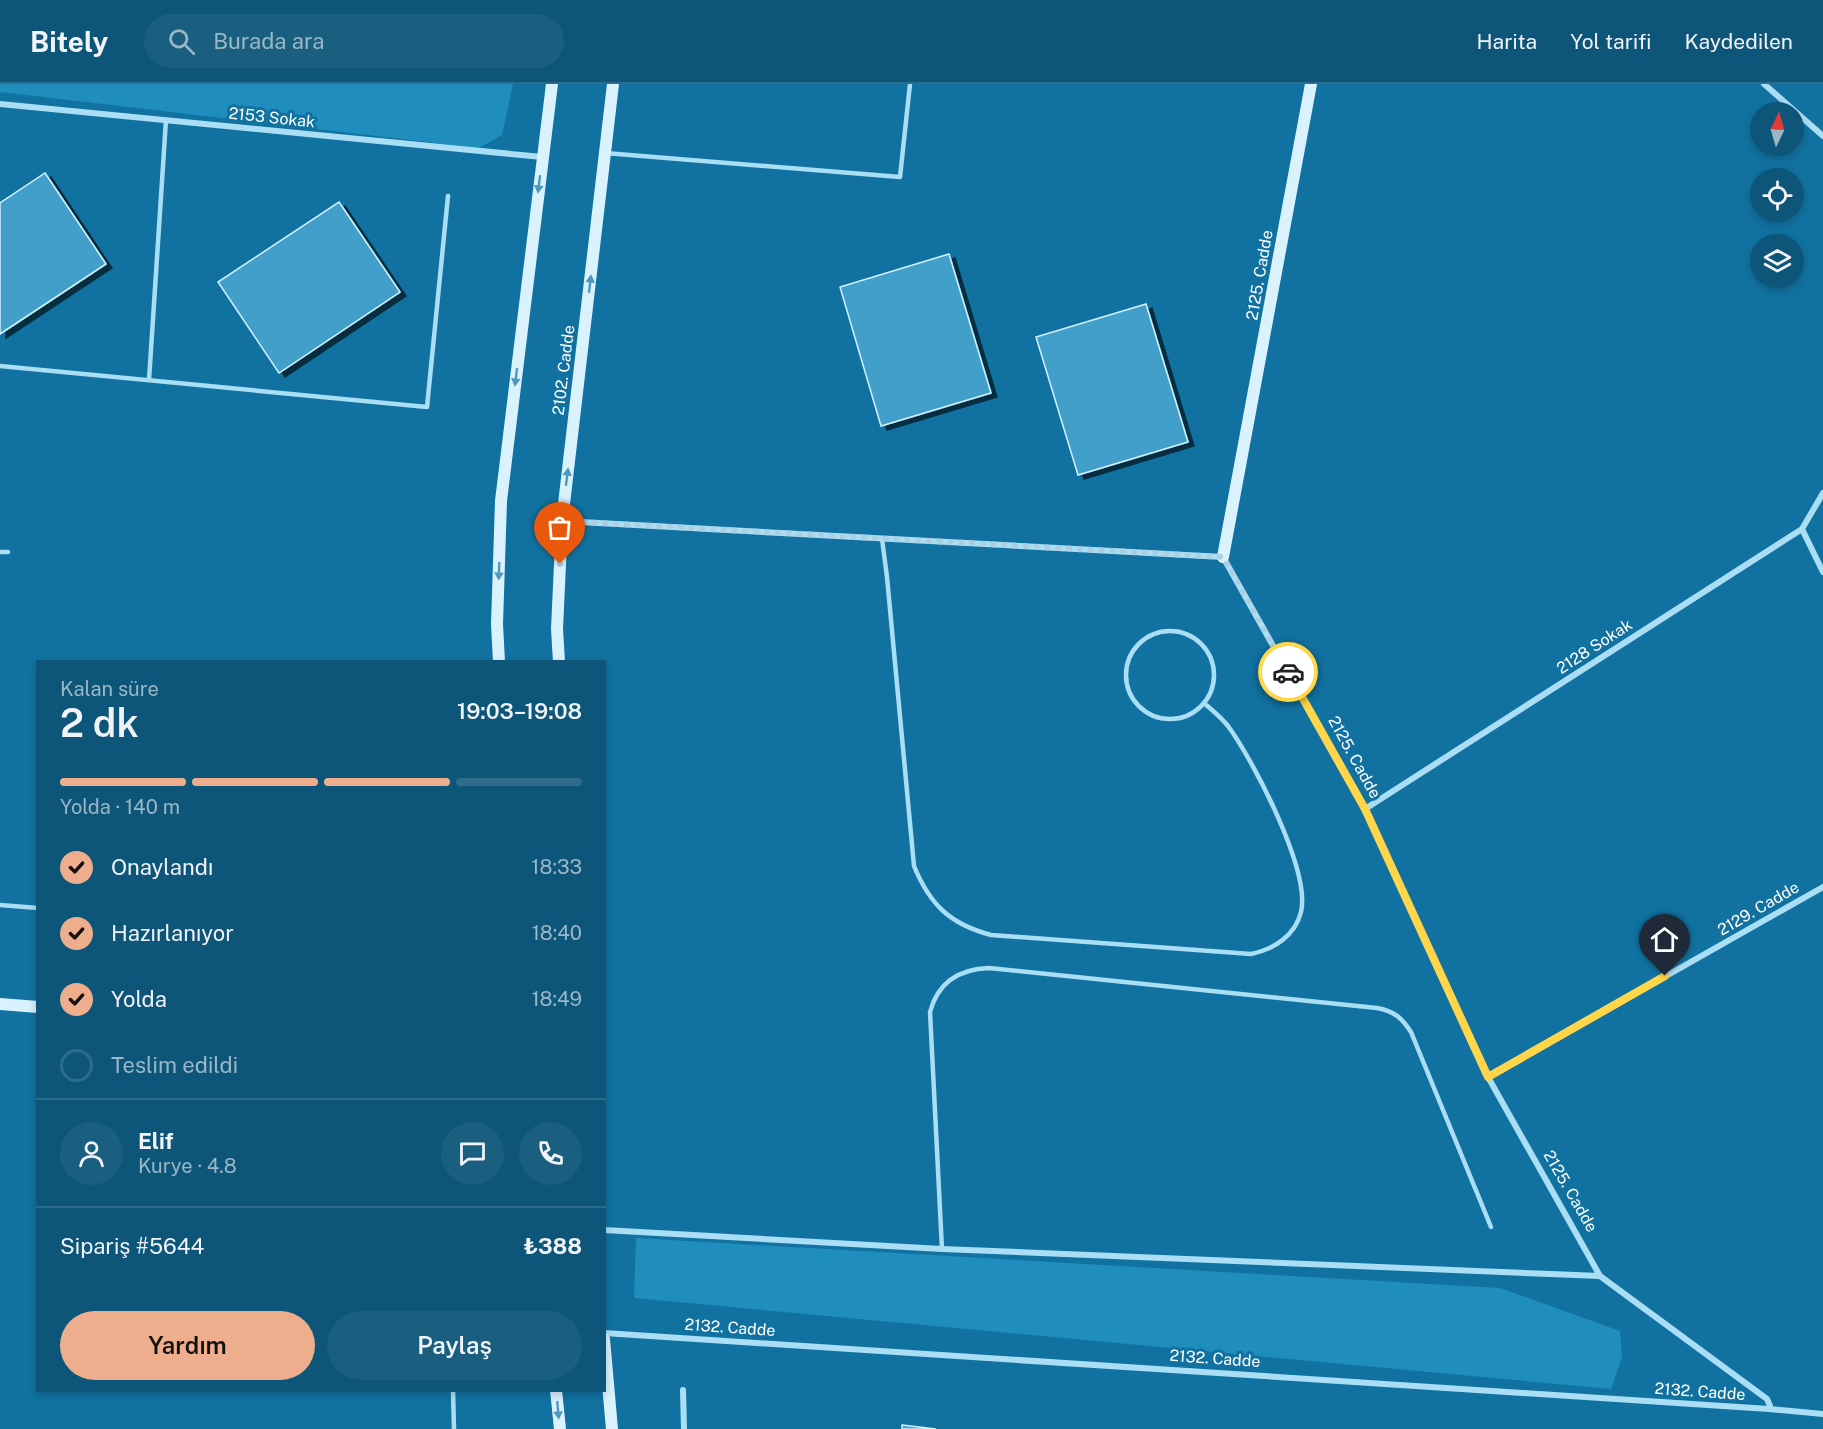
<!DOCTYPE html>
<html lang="tr">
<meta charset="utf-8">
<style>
:root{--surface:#0d5679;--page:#1b5f80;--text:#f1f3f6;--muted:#9ab7c6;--line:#2d6c8a;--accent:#eead8d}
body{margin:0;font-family:"Public Sans",sans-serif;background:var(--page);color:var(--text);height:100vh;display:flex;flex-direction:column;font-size:22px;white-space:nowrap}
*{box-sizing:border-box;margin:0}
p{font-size:20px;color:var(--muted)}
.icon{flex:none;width:33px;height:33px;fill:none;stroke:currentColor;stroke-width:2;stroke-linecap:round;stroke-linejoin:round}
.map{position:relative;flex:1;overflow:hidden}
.side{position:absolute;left:36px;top:576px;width:570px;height:732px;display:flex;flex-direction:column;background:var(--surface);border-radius:0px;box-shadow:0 3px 9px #0003}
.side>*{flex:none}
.needle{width:39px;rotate:5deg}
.controls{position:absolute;left:1750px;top:18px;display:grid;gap:12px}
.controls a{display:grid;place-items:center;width:54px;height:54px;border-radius:50%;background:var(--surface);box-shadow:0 3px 9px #0003;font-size:30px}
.pin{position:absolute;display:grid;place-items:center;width:51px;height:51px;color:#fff;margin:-62px -26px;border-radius:50% 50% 50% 0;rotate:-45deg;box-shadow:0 0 6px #0007}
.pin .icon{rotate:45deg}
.courier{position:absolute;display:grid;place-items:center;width:60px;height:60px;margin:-30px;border:4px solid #ffd54a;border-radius:50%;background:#fff;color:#222;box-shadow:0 2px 8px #0007}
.overview em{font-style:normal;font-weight:600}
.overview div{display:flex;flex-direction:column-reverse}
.overview{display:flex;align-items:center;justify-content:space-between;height:102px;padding:0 24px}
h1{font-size:39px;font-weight:600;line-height:45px}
.bar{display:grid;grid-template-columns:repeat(4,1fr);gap:9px 6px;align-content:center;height:72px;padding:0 24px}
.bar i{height:8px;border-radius:4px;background:var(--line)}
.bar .active{background:var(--accent)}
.bar p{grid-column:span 4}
.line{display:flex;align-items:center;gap:15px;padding:0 24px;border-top:2px solid var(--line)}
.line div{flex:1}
.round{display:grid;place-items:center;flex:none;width:63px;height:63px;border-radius:32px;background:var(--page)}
ol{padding:0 24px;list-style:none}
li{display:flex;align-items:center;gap:18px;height:66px}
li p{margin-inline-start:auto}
li .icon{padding:6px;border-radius:50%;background:var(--accent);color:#111;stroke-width:4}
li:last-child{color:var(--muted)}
li i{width:33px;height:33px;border:3px solid var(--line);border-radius:50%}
.button{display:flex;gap:12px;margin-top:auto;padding:12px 24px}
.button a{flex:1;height:69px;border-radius:36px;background:var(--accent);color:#111;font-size:24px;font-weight:600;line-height:69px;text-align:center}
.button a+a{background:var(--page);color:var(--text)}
header{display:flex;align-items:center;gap:36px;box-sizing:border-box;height:84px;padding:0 30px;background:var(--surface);border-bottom:2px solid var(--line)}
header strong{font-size:28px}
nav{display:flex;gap:33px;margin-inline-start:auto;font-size:21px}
.search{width:420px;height:54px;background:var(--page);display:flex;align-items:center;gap:15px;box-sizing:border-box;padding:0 21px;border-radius:33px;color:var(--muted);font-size:22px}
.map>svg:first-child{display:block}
.green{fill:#1f8dbe}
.building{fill:#439fca;stroke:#d3f1fe;stroke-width:1.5;filter:url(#shadow)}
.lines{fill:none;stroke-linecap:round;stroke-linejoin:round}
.lane{stroke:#aadef5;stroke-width:4.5}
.street{stroke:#aadef5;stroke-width:6}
.secondary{stroke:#daf2fe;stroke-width:12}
.oneway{fill:#4d98bd}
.done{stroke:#accede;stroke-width:6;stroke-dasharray:0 10.8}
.route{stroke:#ffd54a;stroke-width:8}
.labels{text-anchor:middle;stroke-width:6;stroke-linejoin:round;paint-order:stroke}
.street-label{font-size:16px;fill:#fff;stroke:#1172a1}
</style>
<header>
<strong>Bitely</strong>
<div class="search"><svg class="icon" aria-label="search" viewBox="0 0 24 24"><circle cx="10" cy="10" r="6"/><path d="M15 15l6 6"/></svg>Burada ara</div>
<nav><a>Harita</a><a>Yol tarifi</a><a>Kaydedilen</a></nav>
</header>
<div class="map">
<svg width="1823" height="1345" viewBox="0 0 1823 1345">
<defs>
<filter id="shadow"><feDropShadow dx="6" dy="4" stdDeviation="0" flood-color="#0009"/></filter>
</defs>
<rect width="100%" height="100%" fill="#1172a1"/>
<path class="green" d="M0,0H513L502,51L479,64L0,8Z
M636,1154L1500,1204L1620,1247L1622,1273L1611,1305L634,1214Z"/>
<path class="building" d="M45,89L106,180L0,250V119Z
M339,118L400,208L279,289L218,198Z
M949,170L991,309L881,342L840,203Z
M1146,220L1188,358L1078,391L1036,253Z
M902,1341L936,1345H902Z"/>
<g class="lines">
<path class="lane" d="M605,69L900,93L910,0
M0,282L427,323L448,112
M149,296L166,36
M882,455L887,493L914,782C930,821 950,840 991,851L1251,870C1274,865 1295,852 1301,828C1311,787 1253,676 1228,642C1221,633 1212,626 1204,619
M0,468H8
M1126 591a44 44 0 1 1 88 0a44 44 0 1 1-88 0Z
M0,821L38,824
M942,1165L930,928C938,898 960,885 989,884L1377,924C1394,927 1402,934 1411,948L1491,1143
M453,1306L454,1345"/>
<path class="street" d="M1764,0L1823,52
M0,20L542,73
M562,437L1223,473L1365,725L1488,993L1600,1192L1767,1315L1770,1322L1769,1325
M1802,445L1823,488
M1365,725L1802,445L1823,409
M1488,993L1823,803
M604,1146L942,1165L1600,1192
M604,1249L1769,1325L1823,1330
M683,1306L684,1345"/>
<path class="secondary" d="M1223,473L1311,0
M499,578L497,540L501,417L552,0
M559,578L557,545L562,437L613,0
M0,920L38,923
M604,1255L612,1345
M556,1306L560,1345"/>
</g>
<defs><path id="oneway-solid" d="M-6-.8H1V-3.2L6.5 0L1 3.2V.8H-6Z" transform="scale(1.5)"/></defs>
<g class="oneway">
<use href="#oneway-solid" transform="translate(539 100) rotate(97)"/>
<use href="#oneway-solid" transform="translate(590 200) rotate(-83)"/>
<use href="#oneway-solid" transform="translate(516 293) rotate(97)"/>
<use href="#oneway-solid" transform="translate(567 393) rotate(-83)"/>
<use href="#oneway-solid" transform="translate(499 487) rotate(92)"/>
<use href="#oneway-solid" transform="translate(558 1326) rotate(85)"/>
</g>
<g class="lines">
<path class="done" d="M560,480L562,437L1223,473L1288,588"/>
<path class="route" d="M1288,588L1365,725L1488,993L1665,892"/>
</g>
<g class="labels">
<g class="street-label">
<text transform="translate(272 33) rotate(6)" y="6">2153 Sokak</text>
<text transform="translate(1259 191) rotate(-80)" y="6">2125. Cadde</text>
<text transform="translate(563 286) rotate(-83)" y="6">2102. Cadde</text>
<text transform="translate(1594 562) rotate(-33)" y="6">2128 Sokak</text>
<text transform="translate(1355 673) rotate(61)" y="6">2125. Cadde</text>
<text transform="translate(1758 824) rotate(-30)" y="6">2129. Cadde</text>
<text transform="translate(1571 1107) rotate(60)" y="6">2125. Cadde</text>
<text transform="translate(730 1243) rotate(4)" y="6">2132. Cadde</text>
<text transform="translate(1215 1274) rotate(4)" y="6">2132. Cadde</text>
<text transform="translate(1700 1307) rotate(4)" y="6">2132. Cadde</text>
</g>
</g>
</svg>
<div class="controls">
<a><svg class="needle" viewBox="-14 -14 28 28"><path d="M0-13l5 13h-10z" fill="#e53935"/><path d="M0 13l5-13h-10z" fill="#9ab7c6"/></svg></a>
<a><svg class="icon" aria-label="locate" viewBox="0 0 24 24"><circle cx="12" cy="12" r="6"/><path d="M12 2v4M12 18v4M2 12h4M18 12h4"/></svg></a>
<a><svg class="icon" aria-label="layers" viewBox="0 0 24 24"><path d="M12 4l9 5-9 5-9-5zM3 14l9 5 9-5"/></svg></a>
</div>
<div class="pin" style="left:560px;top:480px;background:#ea580c"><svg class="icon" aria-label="bag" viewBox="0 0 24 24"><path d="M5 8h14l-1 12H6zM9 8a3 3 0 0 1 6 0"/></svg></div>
<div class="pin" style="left:1665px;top:892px;background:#1f2937"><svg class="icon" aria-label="home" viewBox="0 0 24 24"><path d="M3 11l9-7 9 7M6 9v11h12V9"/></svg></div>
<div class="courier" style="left:1288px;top:588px"><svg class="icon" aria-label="car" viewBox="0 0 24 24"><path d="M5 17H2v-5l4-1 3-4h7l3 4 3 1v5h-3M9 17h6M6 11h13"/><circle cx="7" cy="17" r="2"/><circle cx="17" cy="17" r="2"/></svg></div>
<section class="side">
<div class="overview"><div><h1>2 dk</h1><p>Kalan süre</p></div><em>19:03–19:08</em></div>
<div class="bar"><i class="active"></i><i class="active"></i><i class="active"></i><i></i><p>Yolda · 140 m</p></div>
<ol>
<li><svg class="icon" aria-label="check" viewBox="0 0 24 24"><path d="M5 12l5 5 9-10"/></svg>Onaylandı<p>18:33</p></li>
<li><svg class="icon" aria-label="check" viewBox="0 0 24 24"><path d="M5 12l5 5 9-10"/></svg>Hazırlanıyor<p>18:40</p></li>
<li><svg class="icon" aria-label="check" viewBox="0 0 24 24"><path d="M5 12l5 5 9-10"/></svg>Yolda<p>18:49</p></li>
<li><i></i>Teslim edildi</li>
</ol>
<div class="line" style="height:108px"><a class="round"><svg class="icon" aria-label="person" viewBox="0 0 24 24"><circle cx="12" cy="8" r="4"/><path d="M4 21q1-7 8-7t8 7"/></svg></a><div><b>Elif</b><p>Kurye · 4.8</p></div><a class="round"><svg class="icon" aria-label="chat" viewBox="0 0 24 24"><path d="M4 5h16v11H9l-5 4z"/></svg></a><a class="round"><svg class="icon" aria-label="phone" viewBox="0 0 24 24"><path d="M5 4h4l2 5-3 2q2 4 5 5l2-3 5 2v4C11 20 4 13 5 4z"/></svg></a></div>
<div class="line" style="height:78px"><div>Sipariş #5644</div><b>₺388</b></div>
<div class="button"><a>Yardım</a><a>Paylaş</a></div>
</section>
</div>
